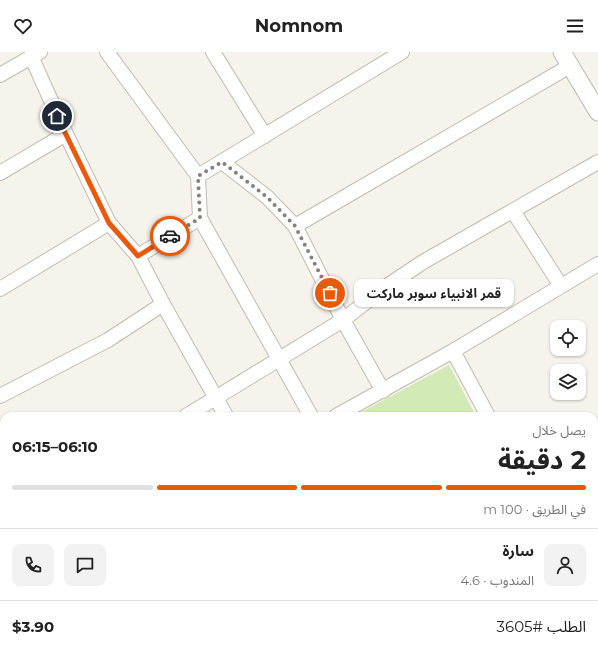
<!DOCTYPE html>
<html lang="ar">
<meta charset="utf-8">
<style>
:root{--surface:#fff;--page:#f2f2f2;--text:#222;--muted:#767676;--line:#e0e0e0;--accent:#ea580c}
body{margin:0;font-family:Montserrat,"Noto Sans Arabic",sans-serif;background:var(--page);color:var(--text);direction:rtl;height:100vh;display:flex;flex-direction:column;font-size:15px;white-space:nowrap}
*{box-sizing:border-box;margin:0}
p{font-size:13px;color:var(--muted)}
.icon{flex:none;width:22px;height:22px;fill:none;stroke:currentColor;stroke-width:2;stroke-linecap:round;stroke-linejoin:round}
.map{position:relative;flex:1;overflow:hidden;direction:ltr}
.sheet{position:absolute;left:0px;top:360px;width:598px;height:248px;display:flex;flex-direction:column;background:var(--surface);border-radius:12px 12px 0 0;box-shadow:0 1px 3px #0004;direction:rtl}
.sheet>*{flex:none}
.controls{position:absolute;left:550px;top:268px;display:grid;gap:8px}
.controls a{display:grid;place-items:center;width:36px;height:36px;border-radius:8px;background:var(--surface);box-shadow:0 1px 3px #0004;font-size:20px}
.pin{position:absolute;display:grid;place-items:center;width:34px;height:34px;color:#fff;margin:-17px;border:2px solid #fff;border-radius:50%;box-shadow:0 1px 4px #0007}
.courier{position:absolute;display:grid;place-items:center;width:40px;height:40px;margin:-20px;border:3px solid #ea580c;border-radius:50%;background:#fff;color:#222;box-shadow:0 1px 5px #0007}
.bubble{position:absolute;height:28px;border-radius:8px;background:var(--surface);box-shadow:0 1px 3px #0004;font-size:13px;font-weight:700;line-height:28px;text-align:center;direction:rtl}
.summary em{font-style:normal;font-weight:700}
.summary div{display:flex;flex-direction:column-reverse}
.summary{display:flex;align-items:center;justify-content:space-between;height:68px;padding:0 12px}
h1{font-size:26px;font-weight:700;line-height:30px}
.bar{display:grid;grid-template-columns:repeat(4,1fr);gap:6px 4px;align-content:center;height:48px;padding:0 12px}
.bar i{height:5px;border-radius:3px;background:var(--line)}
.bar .on{background:var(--accent)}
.bar p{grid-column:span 4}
.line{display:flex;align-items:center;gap:10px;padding:0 12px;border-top:1px solid var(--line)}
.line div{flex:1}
.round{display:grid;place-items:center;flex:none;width:42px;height:42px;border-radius:8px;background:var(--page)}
header{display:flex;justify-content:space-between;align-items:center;height:52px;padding:0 12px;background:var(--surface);font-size:18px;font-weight:700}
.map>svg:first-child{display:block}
.green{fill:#d2eab5}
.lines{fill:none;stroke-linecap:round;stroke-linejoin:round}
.minor-casing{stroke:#c2bbae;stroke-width:16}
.tertiary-casing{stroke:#c2bbae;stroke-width:19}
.minor{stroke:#fff;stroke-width:14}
.tertiary{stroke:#fff;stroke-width:17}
.done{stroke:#878178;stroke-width:4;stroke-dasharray:0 7.2}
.route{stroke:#ea580c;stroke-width:5}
</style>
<header><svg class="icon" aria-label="menu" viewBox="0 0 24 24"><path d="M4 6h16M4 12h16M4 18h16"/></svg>Nomnom<svg class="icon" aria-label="heart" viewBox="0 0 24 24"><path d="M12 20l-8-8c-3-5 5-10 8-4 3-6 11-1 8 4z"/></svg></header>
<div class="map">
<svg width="598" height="608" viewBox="0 0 598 608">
<rect width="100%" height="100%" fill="#f6f3ec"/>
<path class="green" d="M449,313L476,364H354Z"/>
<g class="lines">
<g class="minor-casing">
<path id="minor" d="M107,0L198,124L200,166L311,364
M213,0L265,84
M31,4L66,82L109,171L138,204L163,252L226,364
M0,23L40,0
M222,110L267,145L295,174L343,268L383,339
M0,121L66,82
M198,124L402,0
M513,159L561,234
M295,174L570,14
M138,204L200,166
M0,237L109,171
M453,299L488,364
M0,344L108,288L163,252
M186,364L343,268L384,236L423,210L598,110
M336,364L453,299L598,212
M0,462L4,459
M594,530H598
M0,560L4,558
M277,604L279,608
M337,604L340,608
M446,604L448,608
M536,604L538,608
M133,608L140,604
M317,608L323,604
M589,608L598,603"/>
</g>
<g class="tertiary-casing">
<path id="tertiary" d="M562,0L598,60
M0,527L4,533
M45,604L47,608"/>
</g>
<use href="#minor" class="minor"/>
<use href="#tertiary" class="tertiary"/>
</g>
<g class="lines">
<path class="done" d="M170,184L200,166L198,124L222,110L267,145L295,174L330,241"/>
<path class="route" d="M57,64L109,171L138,204L170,184"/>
</g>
</svg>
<div class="controls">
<a><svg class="icon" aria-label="locate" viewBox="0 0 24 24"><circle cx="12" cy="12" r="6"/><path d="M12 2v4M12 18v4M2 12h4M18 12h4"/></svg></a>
<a><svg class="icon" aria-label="layers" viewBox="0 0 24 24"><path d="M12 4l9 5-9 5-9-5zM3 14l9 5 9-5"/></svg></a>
</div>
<div class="pin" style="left:330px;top:241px;background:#ea580c"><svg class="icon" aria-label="bag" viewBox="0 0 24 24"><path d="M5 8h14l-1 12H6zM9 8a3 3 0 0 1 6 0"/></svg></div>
<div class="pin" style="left:57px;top:64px;background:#1f2937"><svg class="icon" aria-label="home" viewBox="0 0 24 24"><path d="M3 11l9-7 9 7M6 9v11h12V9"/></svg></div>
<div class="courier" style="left:170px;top:184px"><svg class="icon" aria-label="car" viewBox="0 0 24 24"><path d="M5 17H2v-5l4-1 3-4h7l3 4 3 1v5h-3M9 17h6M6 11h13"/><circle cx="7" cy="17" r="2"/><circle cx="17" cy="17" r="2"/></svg></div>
<div class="bubble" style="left:354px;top:227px;width:160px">قمر الانبياء سوبر ماركت</div>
<section class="sheet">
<div class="summary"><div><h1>2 دقيقة</h1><p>يصل خلال</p></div><em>06:10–06:15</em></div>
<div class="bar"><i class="on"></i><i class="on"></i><i class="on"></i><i></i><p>في الطريق · 100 m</p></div>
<div class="line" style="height:72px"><a class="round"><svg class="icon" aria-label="person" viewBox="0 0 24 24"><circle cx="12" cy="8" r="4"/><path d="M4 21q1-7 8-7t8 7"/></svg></a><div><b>سارة</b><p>المندوب · 4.6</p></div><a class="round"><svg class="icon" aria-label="chat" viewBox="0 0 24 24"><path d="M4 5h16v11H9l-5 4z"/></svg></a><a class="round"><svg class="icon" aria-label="phone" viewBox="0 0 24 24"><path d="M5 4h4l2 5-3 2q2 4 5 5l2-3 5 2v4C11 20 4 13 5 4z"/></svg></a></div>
<div class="line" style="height:52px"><div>الطلب #3605</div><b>$3.90</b></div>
</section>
</div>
